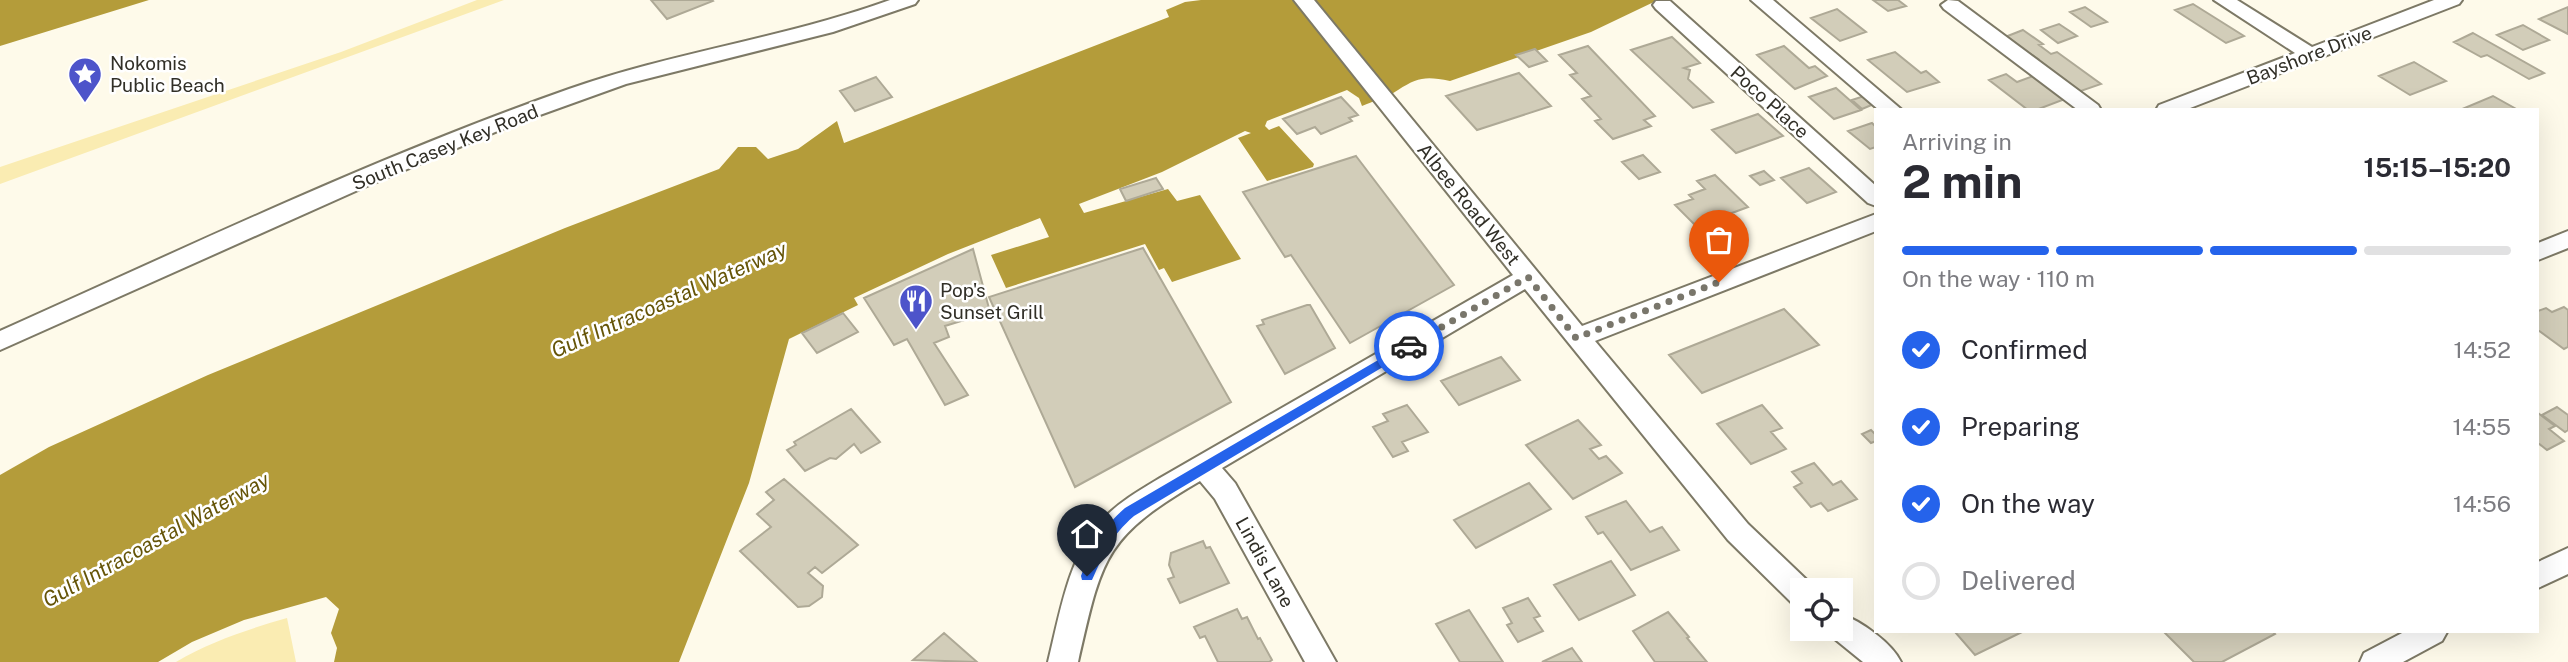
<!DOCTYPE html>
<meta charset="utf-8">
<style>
:root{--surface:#fff;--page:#f2f2f3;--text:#2b2b33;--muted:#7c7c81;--line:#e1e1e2;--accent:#2563eb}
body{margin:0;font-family:"Public Sans",sans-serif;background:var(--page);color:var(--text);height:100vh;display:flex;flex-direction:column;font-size:26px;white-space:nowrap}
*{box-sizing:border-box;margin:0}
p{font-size:23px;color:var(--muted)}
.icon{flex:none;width:38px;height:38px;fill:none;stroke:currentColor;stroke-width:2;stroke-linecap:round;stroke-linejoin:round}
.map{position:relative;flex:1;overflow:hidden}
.drawer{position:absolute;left:1874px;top:108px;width:665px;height:525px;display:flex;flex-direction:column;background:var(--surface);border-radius:0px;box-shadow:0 7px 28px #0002}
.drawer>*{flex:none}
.fabs{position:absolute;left:1790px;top:578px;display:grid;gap:14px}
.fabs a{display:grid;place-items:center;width:63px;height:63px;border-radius:0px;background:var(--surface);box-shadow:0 7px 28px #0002;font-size:35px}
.pin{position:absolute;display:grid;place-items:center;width:60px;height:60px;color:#fff;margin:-72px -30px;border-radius:50% 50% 50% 0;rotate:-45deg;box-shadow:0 0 7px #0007}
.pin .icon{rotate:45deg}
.courier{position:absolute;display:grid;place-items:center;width:70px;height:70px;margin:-35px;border:5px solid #2563eb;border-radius:50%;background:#fff;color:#222;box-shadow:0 2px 9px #0007}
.head em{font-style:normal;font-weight:700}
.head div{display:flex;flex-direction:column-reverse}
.head{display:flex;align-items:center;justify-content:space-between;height:119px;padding:0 28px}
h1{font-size:46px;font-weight:700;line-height:52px}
.bar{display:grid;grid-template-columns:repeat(4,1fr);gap:10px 7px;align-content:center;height:84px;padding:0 28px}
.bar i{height:9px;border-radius:5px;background:var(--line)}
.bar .active{background:var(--accent)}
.bar p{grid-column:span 4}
ol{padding:0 28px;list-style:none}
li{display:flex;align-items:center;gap:21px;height:77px}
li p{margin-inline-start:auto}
li .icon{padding:7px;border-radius:50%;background:var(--accent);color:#fff;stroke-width:4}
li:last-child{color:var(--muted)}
li i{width:38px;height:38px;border:4px solid var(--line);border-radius:50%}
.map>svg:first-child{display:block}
.green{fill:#faecb2}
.water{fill:#b49c3a}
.building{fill:#d2cdb9;stroke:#aea996;stroke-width:2}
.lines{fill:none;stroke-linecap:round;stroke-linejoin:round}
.minor-casing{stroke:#7d7966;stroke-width:4}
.minor{fill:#fff;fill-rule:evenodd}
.route{fill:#2563eb}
.done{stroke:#79766b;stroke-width:7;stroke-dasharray:0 12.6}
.labels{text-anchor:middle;stroke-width:5;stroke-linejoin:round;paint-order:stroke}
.street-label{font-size:19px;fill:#312f27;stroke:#fff}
.poi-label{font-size:19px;fill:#312f27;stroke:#fff;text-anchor:start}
.water-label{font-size:21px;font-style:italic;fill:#655407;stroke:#fff}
</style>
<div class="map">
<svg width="2568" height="662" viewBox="0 0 2568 662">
<rect width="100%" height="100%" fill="#fefaea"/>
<path class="green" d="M477,0H504L0,184V167L341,52Z
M287,618L296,662H176C211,641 249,629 287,618Z"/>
<path class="water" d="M0,0H149L0,46Z
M1201,0H1658L1591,32L1450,81C1426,76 1418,77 1398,90C1388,97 1373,101 1362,106L1359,98L1347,90L1267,121L1265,126L1269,130L1279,126L1314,164L1313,167L1267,181L1238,138L1251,133L1245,131L1162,172L1079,204L1084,213L1168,189L1177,201L1200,195L1241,259L1172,282L1164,268L1159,270L1145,244L1006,288L991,255L1049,237L1040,218L948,254L854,298L858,305L789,339L749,483L679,662H334L337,648L331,633L339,609L326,597L244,620L192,642L158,662H0V475L49,447L208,375L565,228L719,169L738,147H756L768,159L798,149L837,121L844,143L1169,17L1166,10L1185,2Z"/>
<path class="building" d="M651,0H712L713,1L667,19Z
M1873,0H1898L1906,6L1888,11Z
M2193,4L2244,36L2226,43L2175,10Z
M2085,7L2107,22L2091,27L2070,12Z
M2568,7V34L2539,19Z
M1837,9L1866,32L1840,41L1811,18Z
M2059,24L2077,36L2058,43L2041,30Z
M2523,25L2549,40L2523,50L2497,35Z
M2023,30L2043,44L2039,45L2051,54L2057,52L2101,84L2078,92L2035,60L2038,59L2005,37Z
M2473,33L2544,73L2529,79L2487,55L2481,57L2454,42Z
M1672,37L1700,63L1684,68L1690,70L1688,79L1713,102L1693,108L1631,50Z
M1588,46L1655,116L1644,120L1651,126L1613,139L1595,121L1601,119L1582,99L1591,96L1570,75L1577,73L1559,55Z
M1784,46L1809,68L1815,66L1827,76L1795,89L1757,55Z
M1535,49L1547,61L1529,67L1516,55Z
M1895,52L1921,73L1926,71L1939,82L1907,92L1868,60Z
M2414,62L2446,81L2410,95L2379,76Z
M1519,73L1551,106L1477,130L1446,96Z
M2006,74L2017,82L2033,76L2065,99L2036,110H2028L1989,80Z
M876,77L892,97L855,111L840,91Z
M1836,88L1861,110L1834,119L1809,97Z
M1864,96L1874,104L1862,109L1852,100Z
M2493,96L2518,110H2460Z
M1341,97L1358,115L1349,118L1352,121L1321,134L1315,127L1297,134L1283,119Z
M1758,114L1783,136L1736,153L1712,130Z
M1872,123L1876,127V147L1870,149L1848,131Z
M1643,155L1660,172L1639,179L1622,162Z
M1356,156L1454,285L1350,343L1291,255L1285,257L1243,192Z
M1809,168L1836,192L1807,203L1781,178Z
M1764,171L1774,180L1760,185L1750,176Z
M1715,175L1748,207L1732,213L1741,222L1707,237L1675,205L1693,199L1689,195L1705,189L1697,181Z
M1156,178L1163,189L1126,201L1120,189Z
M1143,248L1231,402L1075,487L989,297Z
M973,249L990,312L945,326L949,337L934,343L968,395L945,405L907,339L894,345L864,298Z
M1307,305H1310L1335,348L1285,374L1257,326L1264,324L1262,320Z
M2564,307L2568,310V347L2564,349L2538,330V311L2546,308L2552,312Z
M1784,309L1819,345L1702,393L1669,355Z
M843,313L858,332L817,353L802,333Z
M1501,357L1520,380L1459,405L1441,381Z
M1407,405L1428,432L1402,442L1408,451L1393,457L1373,427L1388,421L1383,414Z
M1762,405L1782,428L1771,432L1786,449L1751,464L1717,424Z
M2557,407L2568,415V430L2565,432L2542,415Z
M851,409L880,442L861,453L854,444L836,459L830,458L805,471L787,450L796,445L794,442Z
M2538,413L2555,426L2549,429L2564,441L2547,450L2538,443Z
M1578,420L1601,445L1590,449L1599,459L1606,456L1622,473L1573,499L1526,445Z
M1871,430L1876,435V441L1871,443L1862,434Z
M1814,463L1833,485L1841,481L1857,499L1828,511L1821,503L1811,507L1794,487L1802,483L1792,472Z
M784,479L858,545L822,573L815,567L808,573L823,586L822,597L809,606L798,607L740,551L771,527L757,514L774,500L766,492Z
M1529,483L1551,509L1476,548L1454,520Z
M1626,501L1650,532L1662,527L1679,550L1631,570L1603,532L1598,534L1586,517Z
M1203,541L1206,548L1210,547L1229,583L1180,603L1168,579L1174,577L1169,565L1171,553Z
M1611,561L1635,595L1579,620L1554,585Z
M1528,598L1540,616L1534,618L1543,631L1518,642L1507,625L1512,623L1503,608Z
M1237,609L1242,619L1247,617L1258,639L1260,638L1272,660L1269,662H1218L1205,636L1200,638L1194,627Z
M1469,610L1503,662H1460L1436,624Z
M1668,612L1689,637L1687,638L1707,662H1655L1633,631Z
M1955,632H2022L1975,655Z
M2164,632H2273L2275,634L2222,662H2194Z
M944,633L977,662L913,660Z
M1572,648L1582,662H1542Z"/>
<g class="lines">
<g class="minor-casing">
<path id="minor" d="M890,0H918L915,4L833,32L626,84L512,125L367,186L0,350V331C188,247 375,157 569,89C674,52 785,38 890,0Z
M1294,0H1314L1582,326L1876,214V231L1595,341L1748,524L1812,585L1814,590H1802V606L1792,603L1728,540L1525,289L1222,468L1235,483L1336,662H1305L1215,499L1200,481C1104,537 1102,557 1078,662H1048C1060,614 1068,557 1102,520C1119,502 1140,490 1160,478L1513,275Z
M1751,0H1773L1902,110H1879Z
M1948,0L1958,1L2098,105L2101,110H2078L1944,9L1941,5Z
M2214,0H2237L2312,47L2434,0H2462L2459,4L2185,110H2156L2159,105L2295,53Z
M1656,1H1670L1876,186V206L1868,203L1656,9L1653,5Z
M2568,231V248L2538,260V243Z
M2568,548V574L2538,588V562Z
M1841,614C1861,621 1892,643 1901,662H1863L1831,636L1827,628H1841Z
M2404,632H2447L2442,641L2403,662H2360L2364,653Z"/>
</g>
<use href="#minor" class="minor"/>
</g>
<path class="route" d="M1409,342L1415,346L1413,349L1134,516C1110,537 1105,552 1092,580H1082L1081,576C1092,548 1102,528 1125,508Z"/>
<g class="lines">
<path class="done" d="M1409,346L1528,277L1576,338L1719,282"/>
</g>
<defs>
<g id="sight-pin" transform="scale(1.75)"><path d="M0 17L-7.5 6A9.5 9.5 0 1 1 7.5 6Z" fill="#4d54ca" stroke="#fff"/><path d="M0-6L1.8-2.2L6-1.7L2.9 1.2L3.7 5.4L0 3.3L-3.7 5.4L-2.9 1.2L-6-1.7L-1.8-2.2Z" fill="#fff"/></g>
<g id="restaurant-pin" transform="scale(1.75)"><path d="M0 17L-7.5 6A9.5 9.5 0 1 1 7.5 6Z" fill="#4d54ca" stroke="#fff"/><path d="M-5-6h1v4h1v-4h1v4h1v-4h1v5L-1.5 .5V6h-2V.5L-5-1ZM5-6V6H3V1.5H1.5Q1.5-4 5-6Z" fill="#fff"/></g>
</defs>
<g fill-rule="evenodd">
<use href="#sight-pin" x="85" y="74"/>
<use href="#restaurant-pin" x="916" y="301"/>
</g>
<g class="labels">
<g class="street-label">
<text transform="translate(2309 55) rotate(-21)" y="7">Bayshore Drive</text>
<text transform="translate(1770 102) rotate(42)" y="7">Poco Place</text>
<text transform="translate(445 147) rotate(-22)" y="7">South Casey Key Road</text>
<text transform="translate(1469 204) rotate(51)" y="7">Albee Road West</text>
<text transform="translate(1265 562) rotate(61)" y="7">Lindis Lane</text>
</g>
<g class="poi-label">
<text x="110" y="70">Nokomis<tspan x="110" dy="22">Public Beach</tspan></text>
<text x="940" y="297">Pop's<tspan x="940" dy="22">Sunset Grill</tspan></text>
</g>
<g class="water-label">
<text transform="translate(669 300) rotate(-24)" y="7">Gulf Intracoastal Waterway</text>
<text transform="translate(156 540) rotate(-29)" y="7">Gulf Intracoastal Waterway</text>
</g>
</g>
</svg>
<div class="fabs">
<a><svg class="icon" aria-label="locate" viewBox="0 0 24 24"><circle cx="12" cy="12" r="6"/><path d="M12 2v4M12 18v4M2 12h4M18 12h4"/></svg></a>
</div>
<div class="pin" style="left:1719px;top:282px;background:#ea580c"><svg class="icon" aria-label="bag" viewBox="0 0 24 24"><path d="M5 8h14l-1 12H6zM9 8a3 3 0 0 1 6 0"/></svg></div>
<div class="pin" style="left:1087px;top:576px;background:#1f2937"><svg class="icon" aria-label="home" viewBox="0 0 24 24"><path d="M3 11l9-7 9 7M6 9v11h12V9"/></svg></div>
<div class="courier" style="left:1409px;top:346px"><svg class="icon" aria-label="car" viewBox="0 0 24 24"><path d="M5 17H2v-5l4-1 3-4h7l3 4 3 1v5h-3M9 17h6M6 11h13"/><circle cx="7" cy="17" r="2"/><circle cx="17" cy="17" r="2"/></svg></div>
<section class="drawer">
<div class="head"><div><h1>2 min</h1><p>Arriving in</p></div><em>15:15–15:20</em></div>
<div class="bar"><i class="active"></i><i class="active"></i><i class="active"></i><i></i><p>On the way · 110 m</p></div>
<ol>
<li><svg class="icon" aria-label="check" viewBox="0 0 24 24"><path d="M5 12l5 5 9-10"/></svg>Confirmed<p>14:52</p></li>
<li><svg class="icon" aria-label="check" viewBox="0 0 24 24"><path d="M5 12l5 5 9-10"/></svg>Preparing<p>14:55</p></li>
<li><svg class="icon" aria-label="check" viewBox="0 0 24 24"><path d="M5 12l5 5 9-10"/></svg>On the way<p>14:56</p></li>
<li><i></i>Delivered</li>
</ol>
</section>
</div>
